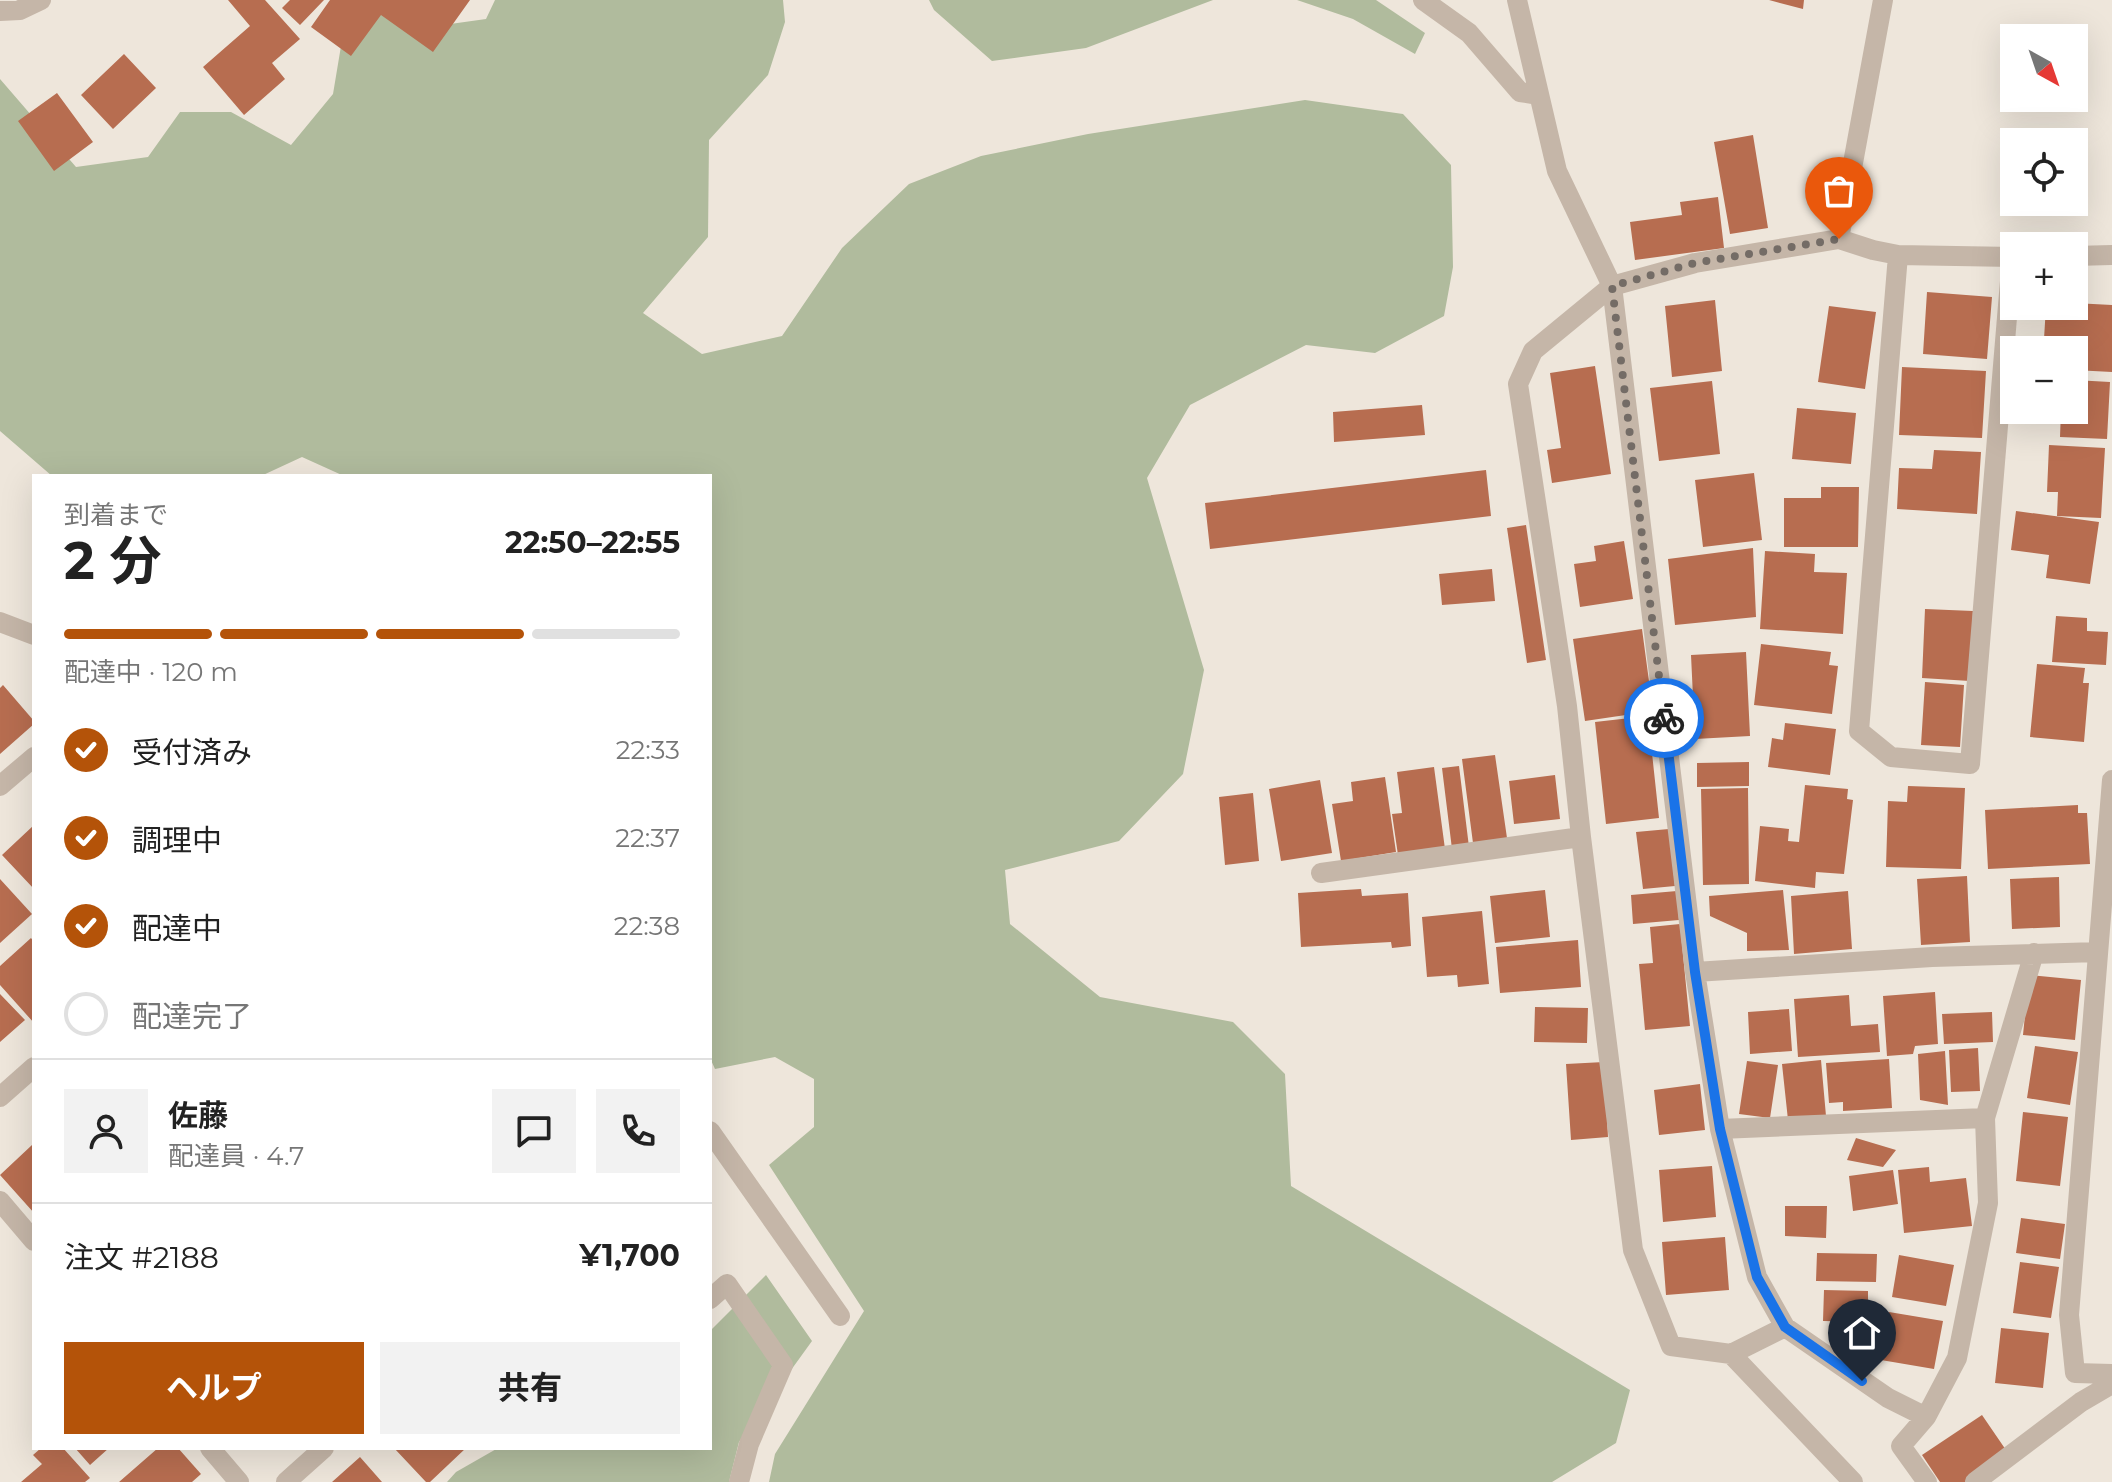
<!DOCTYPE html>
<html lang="ja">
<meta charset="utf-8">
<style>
:root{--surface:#fff;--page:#f2f2f2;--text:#222;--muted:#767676;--line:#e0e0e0;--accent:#b45309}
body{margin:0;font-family:Montserrat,"Noto Sans JP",sans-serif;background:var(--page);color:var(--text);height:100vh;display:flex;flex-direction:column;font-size:30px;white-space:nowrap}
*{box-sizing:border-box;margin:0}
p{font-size:26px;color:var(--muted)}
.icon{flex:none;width:44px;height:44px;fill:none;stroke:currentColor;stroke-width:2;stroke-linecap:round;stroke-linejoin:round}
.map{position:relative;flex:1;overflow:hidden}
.sheet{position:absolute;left:32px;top:474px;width:680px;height:976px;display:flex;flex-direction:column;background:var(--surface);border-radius:0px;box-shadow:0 8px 32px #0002}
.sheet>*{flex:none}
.needle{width:52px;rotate:140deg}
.controls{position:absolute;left:2000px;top:24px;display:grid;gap:16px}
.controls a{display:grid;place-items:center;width:88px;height:88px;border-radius:0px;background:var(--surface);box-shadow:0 8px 32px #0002;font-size:40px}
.pin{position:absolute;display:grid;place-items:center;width:68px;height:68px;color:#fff;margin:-82px -34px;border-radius:50% 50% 50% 0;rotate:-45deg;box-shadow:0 0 8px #0007}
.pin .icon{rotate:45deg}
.courier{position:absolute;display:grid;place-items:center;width:80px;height:80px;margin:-40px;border:6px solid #1a73e8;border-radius:50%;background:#fff;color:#222;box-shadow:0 2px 10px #0007}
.headline em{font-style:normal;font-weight:700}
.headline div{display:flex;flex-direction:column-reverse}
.headline{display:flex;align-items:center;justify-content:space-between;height:136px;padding:0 32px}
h1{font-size:52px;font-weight:700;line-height:60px}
.bar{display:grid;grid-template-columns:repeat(4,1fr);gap:12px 8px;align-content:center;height:96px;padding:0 32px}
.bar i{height:10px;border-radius:6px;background:var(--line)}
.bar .active{background:var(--accent)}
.bar p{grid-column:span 4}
.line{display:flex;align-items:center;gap:20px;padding:0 32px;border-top:2px solid var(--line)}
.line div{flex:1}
.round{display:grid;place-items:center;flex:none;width:84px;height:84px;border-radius:0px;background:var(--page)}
ol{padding:0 32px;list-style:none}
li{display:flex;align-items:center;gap:24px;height:88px}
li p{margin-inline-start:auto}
li .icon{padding:8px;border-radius:50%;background:var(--accent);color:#fff;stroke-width:4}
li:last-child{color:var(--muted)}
li i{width:44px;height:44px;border:4px solid var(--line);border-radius:50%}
.cta{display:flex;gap:16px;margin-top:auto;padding:16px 32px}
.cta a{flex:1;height:92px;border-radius:0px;background:var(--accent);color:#fff;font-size:32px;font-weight:700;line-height:92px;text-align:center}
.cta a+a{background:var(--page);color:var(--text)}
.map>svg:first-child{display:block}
.green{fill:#b0bb9d}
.building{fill:#b76d50}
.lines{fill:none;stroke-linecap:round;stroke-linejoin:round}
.minor{stroke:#c5b6a8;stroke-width:20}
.done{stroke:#746c66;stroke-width:8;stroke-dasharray:0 14.4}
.route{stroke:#1a73e8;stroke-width:10}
</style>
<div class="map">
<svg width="2112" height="1482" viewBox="0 0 2112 1482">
<rect width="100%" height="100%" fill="#eee6db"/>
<path class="green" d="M379,0L436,26L486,19L495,0H783L785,22L768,75L709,140L708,237L643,313L702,354L782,336L842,248L909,184L981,156L1088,134L1305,100L1403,114L1451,165L1453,267L1444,316L1375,353L1306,345L1190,405L1147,478L1204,670L1183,774L1119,841L1005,870L1010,924L1100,997L1233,1022L1285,1074L1291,1186L1630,1390L1616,1443L1552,1482H769L775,1454L864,1311L769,1165L814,1127V1079L775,1057L715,1069L710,1058V476H344L302,457L261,476H52L0,431V79L76,167L148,157L180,112H231L291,145L333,94L344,28Z
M929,0H1213L1086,48L992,61L934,10Z
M1297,0H1376L1425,33L1415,54L1353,19Z
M766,1275L812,1341L739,1442L729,1482H447L456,1472L498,1448H710V1331Z"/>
<path class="building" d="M228,0H265L300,39L272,63L285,79L244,115L203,67L250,26Z
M290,0H324L300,25L282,8Z
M330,0H470L433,52L381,15L351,56L311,27Z
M1769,0H1804L1803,9Z
M124,54L156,88L113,129L81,95Z
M57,93L93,142L54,171L18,121Z
M1753,135L1768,228L1730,234L1714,142Z
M1718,197L1724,248L1635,260L1630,222L1682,215L1680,202Z
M1927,292L1992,297L1987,359L1923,354Z
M1715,300L1722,371L1672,377L1665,306Z
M2074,303L2112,305V372L2074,370V350H2058L2059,339H2044L2046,306H2074Z
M1829,306L1876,312L1865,389L1818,382Z
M1595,366L1611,474L1552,483L1547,450L1561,448L1550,373Z
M1902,367L1986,371L1982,438L1899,435Z
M2074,380L2110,382L2107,439L2060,437L2061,410H2074Z
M1712,381L1720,454L1659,461L1650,388Z
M1422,405L1425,435L1334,442L1333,412Z
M1797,408L1856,413L1851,464L1792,459Z
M2049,445L2105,448L2101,518L2057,516L2058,492H2047Z
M1934,450L1981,452L1977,514L1897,509L1899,468L1932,469Z
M1486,470L1491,516L1210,549L1205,503Z
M1754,473L1762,540L1703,547L1695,480Z
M1821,487H1859L1858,547H1784V498H1821Z
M2016,511L2099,522L2090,584L2046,578L2049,555L2011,550Z
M1526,525L1546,660L1527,663L1507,528Z
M1624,541L1633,599L1580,607L1574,564L1596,561L1594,546Z
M1753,548L1756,617L1675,625L1668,559Z
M1765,551L1815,554L1814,572L1847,573L1843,634L1760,629Z
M1492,569L1495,601L1442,605L1439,574Z
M1925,609L1973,611L1970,681L1922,678Z
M2056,616L2087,618V631L2108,632L2106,665L2052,662Z
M1642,629L1653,711L1585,721L1573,639Z
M1761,644L1831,652L1829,665L1838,666L1832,714L1754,705Z
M1746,652L1750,736L1695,739L1691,655Z
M2037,664L2085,668L2083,683H2089L2084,742L2030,737Z
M1925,682L1964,685L1960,747L1921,745Z
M3,685L34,721V724L0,754V688Z
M1648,716L1659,818L1606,824L1595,722Z
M1785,723L1836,729L1830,775L1768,767L1772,738L1783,740Z
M1495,755L1507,838L1473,843L1462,759Z
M1749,762V786L1697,787V763Z
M1459,766L1469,847L1452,849L1442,768Z
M1434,767L1445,849L1398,855L1392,814L1402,813L1397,772Z
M1555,775L1560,819L1514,824L1509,781Z
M1385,777L1396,852L1341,861L1332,804L1353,801L1351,782Z
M1320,780L1332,853L1281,861L1269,789Z
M1805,785L1848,789L1847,799L1853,800L1844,874L1816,872L1815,888L1755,881L1760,826L1789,829L1788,841L1799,842Z
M1908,786L1965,788L1961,869L1886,867L1888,801L1907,802Z
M1748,788L1749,884L1703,885L1701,789Z
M1253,793L1259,861L1225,865L1219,797Z
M2078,805V813H2087L2090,864L1988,869L1985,810Z
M34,825V889L2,855Z
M1669,829L1675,886L1643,889L1636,832Z
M1967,876L1970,942L1921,945L1917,879Z
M2059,877L2060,927L2012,929L2010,879Z
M0,879L32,914L0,943Z
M1361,889L1362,896L1408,893L1411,946L1392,948L1391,942L1301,947L1298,893Z
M1545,890L1550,937L1495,943L1490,896Z
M1783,890L1789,950L1747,951V933L1710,916L1709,896Z
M1677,891L1679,920L1633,924L1631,895Z
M1848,891L1852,949L1794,954L1791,896Z
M1482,911L1489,984L1458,987L1457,975L1427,977L1422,917Z
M1680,924L1690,1026L1645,1030L1639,964L1653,963L1650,927Z
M31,938L34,942V1023L0,985V966Z
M1578,940L1581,987L1500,993L1496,947Z
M2029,975L2081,980L2075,1040L2023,1035Z
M1935,992L1938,1044L1915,1046L1913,1054L1887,1056L1883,996Z
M0,994L25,1020L0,1042Z
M1849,995L1851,1026L1878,1024L1880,1052L1798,1057L1794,999Z
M1535,1007L1588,1008L1587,1043L1534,1042Z
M1789,1009L1792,1051L1750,1054L1748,1012Z
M1992,1012L1993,1042L1944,1044L1942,1014Z
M2035,1046L2078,1052L2070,1105L2027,1098Z
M1978,1048L1980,1091L1951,1092L1949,1050Z
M1945,1051L1948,1105L1920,1100L1918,1054Z
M1889,1059L1892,1108L1843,1111V1102L1829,1103L1826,1063Z
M1821,1060L1826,1116L1788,1120L1782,1064Z
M1747,1061L1778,1065L1770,1118L1739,1114Z
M1604,1062L1608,1137L1571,1140L1566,1064Z
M1700,1084L1705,1130L1659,1135L1654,1090Z
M2023,1112L2068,1117L2060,1186L2016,1181Z
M1856,1138L1896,1150L1883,1167L1847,1160Z
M32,1145L34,1147V1213L0,1175Z
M1712,1166L1716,1217L1663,1222L1659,1170Z
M1929,1167L1930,1182L1966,1178L1972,1226L1904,1233L1898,1170Z
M1893,1170L1898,1204L1853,1211L1849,1176Z
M1785,1206H1827L1826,1238L1785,1236Z
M2021,1218L2065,1224L2060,1259L2016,1253Z
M1725,1237L1729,1290L1666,1295L1662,1242Z
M1817,1253L1877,1254L1876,1282L1816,1281Z
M1899,1255L1954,1265L1946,1306L1892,1297Z
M2020,1262L2059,1267L2051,1318L2013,1313Z
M1824,1290L1868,1291V1322L1823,1321Z
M1889,1312L1943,1321L1934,1369L1881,1360Z
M2001,1328L2049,1333L2043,1388L1995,1383Z
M1982,1415L2008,1453L1965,1482H1940L1922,1455Z
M41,1448H63L90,1478L85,1482H21L42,1464L33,1455Z
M75,1448H109L90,1465Z
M158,1448H178L201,1474L192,1482H119Z
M394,1448H466L430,1482H426Z
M360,1457L382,1482H332Z"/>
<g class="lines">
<path class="minor" d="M1423,0L1469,33L1520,92L1539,95
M1517,0L1557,171L1612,286L1695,972L1720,1129L1757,1277L1785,1327L1731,1354L1853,1482
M0,11L20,10L41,0
M1839,239L1883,0
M1898,255L1859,731L1891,757L1970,764L2012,257
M2074,256L2112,255
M0,622L34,635
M2112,780L2069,1315L2075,1373L2112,1374
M0,786L34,757
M1321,873L1581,837
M1695,972L1932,957L2098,952
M0,1097L34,1067
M1720,1129L1985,1118
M710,1131L840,1316
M0,1201L34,1241
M710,1299L727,1284L783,1365L749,1444L739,1482
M1785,1327L1888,1398L1926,1417L1901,1446L1927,1482
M1731,1354L1671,1346L1633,1250L1581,837L1567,706L1518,384L1533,351L1612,286L1695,263L1839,239L1873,250L1898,255L2014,257
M1926,1417L1957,1358L1988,1203L1985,1118L2034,953
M210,1448L239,1482
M286,1482L324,1448
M1975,1482L2081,1402L2112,1384"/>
</g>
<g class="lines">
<path class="done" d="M1664,718L1612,286L1695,263L1839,239"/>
<path class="route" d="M1664,718L1695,972L1720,1129L1757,1277L1785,1327L1862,1381"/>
</g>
</svg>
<div class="controls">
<a><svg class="needle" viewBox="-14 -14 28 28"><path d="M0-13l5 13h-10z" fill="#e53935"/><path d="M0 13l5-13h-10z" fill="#767676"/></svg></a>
<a><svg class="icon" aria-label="locate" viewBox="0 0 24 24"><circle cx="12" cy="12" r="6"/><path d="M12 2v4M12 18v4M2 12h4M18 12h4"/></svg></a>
<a>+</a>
<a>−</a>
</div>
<div class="pin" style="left:1839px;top:239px;background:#ea580c"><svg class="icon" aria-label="bag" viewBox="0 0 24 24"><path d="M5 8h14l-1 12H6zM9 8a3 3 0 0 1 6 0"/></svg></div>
<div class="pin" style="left:1862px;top:1381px;background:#1f2937"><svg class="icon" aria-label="home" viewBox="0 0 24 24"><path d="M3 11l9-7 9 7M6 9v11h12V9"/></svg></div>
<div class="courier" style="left:1664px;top:718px"><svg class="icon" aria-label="bike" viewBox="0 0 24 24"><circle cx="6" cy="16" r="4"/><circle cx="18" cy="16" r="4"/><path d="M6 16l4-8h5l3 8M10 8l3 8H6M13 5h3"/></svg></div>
<section class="sheet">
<div class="headline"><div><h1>2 分</h1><p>到着まで</p></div><em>22:50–22:55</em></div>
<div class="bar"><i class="active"></i><i class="active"></i><i class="active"></i><i></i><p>配達中 · 120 m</p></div>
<ol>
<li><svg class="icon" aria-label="check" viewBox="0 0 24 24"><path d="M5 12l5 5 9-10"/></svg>受付済み<p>22:33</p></li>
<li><svg class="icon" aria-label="check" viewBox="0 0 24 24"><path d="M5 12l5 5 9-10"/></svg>調理中<p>22:37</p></li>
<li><svg class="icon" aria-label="check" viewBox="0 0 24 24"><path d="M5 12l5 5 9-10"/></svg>配達中<p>22:38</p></li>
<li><i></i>配達完了</li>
</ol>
<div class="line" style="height:144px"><a class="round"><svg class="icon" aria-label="person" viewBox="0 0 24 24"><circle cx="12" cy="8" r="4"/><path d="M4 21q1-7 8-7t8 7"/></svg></a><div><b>佐藤</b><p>配達員 · 4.7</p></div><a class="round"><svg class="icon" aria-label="chat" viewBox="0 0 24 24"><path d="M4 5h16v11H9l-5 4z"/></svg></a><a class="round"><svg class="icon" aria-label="phone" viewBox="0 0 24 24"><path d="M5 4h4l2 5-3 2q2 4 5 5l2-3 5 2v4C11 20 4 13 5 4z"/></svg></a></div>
<div class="line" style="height:104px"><div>注文 #2188</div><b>¥1,700</b></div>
<div class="cta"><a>ヘルプ</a><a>共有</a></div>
</section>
</div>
